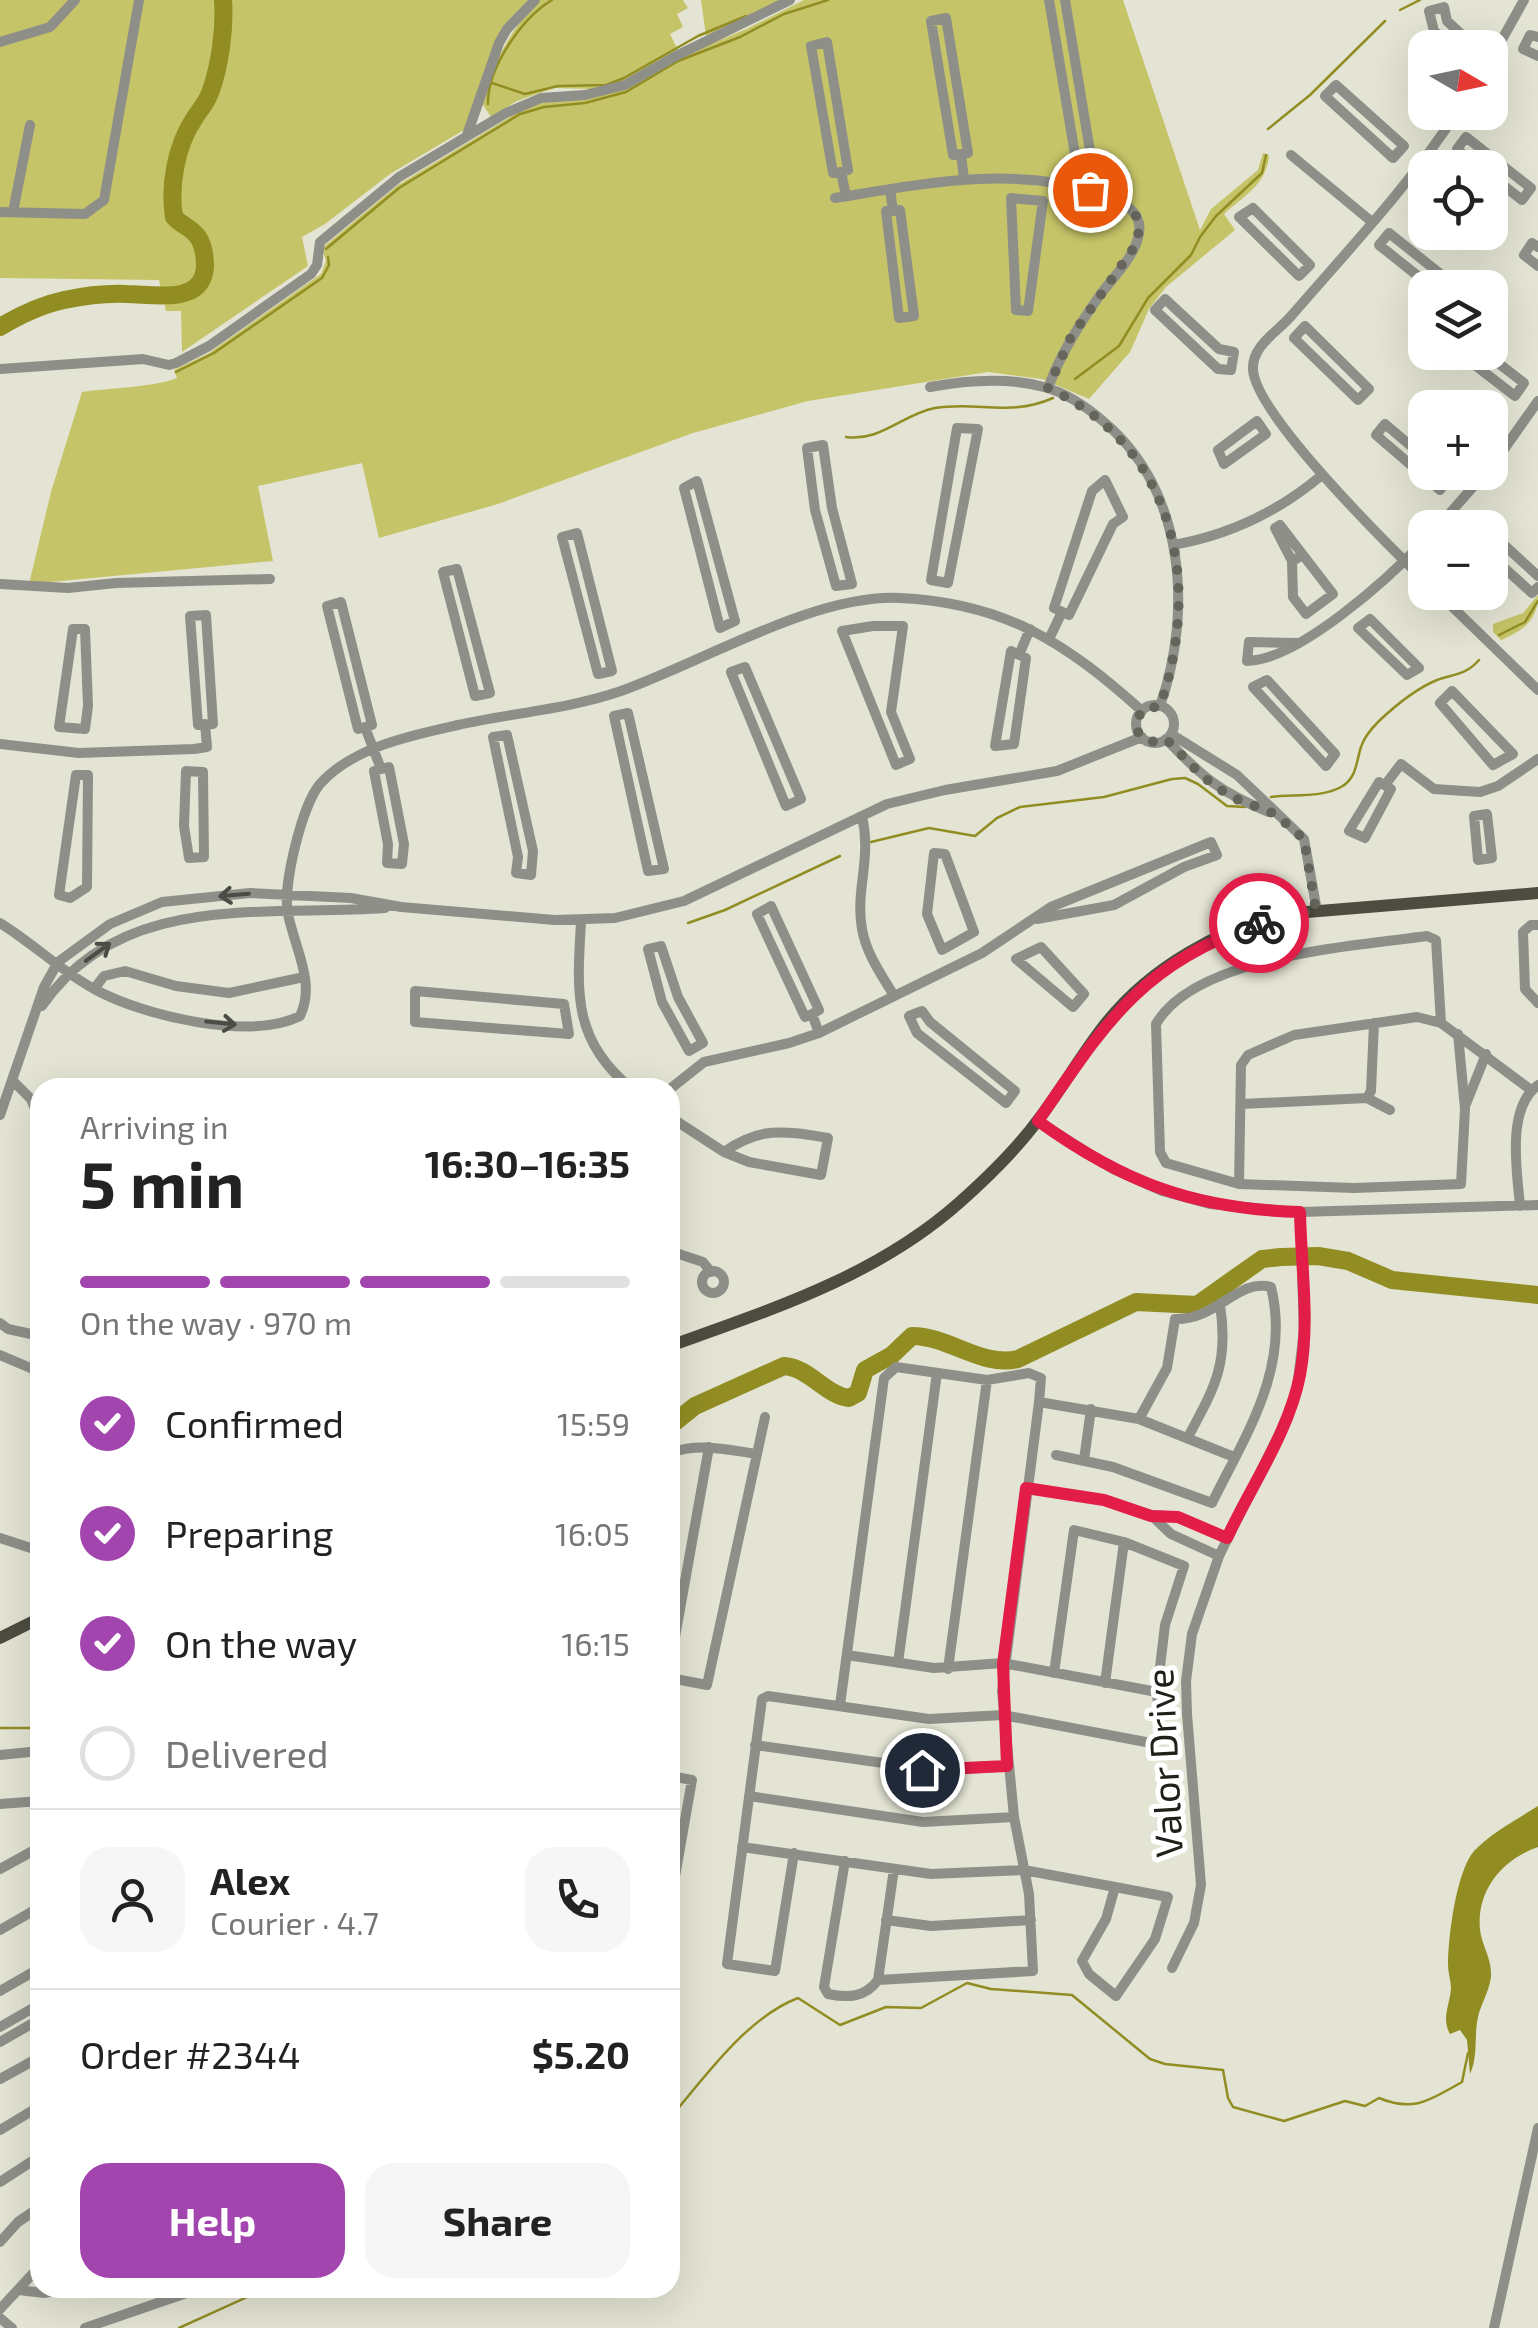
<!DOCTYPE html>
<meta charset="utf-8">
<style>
:root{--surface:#fff;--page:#f6f6f6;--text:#222;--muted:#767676;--line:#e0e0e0;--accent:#a345ae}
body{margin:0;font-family:"Exo 2",sans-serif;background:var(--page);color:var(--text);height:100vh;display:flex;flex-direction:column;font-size:38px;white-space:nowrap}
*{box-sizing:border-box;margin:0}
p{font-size:32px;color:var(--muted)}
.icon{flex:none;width:55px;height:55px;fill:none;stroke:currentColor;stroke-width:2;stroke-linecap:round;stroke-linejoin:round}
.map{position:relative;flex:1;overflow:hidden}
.panel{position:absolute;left:30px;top:1078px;width:650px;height:1220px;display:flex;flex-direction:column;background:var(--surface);border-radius:30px;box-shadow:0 10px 40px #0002}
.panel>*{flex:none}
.needle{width:65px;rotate:99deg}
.buttons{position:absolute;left:1408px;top:30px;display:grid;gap:20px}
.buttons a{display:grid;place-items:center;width:100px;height:100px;border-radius:20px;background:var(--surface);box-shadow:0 10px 40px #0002;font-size:50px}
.pin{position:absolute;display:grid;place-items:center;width:85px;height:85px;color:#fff;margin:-42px;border:5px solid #fff;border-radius:50%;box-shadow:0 2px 10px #0007}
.courier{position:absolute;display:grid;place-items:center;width:100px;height:100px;margin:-50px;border:8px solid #e11d48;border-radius:50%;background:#fff;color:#222;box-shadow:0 2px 12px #0007}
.headline em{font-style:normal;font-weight:700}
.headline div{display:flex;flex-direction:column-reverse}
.headline{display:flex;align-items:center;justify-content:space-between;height:170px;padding:0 50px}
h1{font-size:65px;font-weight:700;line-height:75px}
.bar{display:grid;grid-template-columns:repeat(4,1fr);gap:15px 10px;align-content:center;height:120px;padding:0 50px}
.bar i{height:12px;border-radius:8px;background:var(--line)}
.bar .active{background:var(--accent)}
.bar p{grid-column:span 4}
.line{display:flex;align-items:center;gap:25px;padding:0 50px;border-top:2px solid var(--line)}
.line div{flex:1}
.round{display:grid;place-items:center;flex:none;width:105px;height:105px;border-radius:30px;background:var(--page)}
ol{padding:0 50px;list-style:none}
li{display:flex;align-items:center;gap:30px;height:110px}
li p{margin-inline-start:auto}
li .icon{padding:10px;border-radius:50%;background:var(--accent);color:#fff;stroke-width:4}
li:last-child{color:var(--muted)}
li i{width:55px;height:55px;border:5px solid var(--line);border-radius:50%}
.action{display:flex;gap:20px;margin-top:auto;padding:20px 50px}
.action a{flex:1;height:115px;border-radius:30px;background:var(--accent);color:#fff;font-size:40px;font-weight:700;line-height:115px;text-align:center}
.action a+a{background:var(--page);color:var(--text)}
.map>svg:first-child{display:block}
.green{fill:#c6c468}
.water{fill:#918d23}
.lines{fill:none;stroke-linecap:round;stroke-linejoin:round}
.stream{stroke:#918d23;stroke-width:2.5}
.river{stroke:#918d23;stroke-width:18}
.minor{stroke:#8f8f89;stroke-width:10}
.major{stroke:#4c4c41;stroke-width:12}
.oneway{stroke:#4c4c46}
.done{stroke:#65655b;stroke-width:10;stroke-dasharray:0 18}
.route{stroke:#e11d48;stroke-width:12}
.labels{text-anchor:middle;stroke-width:10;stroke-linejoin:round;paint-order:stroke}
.street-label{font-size:38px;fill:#20201a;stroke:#fff}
</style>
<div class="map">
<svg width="1538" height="2328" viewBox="0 0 1538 2328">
<rect width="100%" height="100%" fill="#e4e4d4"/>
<path class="green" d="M0,0H531L497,40L464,130L390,174L325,224L302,237L308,266L182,352L181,311H166L159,280L0,278Z
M538,0H683L688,8L677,14L683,27L670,34L678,50L622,82L593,89L554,88L517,101L491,117L481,102C498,56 506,37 538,0Z
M701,0H783L706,36Z
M804,0H1123L1200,230L1211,209L1258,170L1263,153L1269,155C1267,185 1243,196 1224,214L1235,230L1166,287L1149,309L1130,352L1089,399L1042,379L988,372L808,401L693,433L498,504L379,538L362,463L258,486L273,561L29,584L51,492L82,392C109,388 155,387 177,378L174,370L209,353L321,274L326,261L322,248L398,185L523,109L535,104L624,90L703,47L744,30Z
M1538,595C1538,620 1523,631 1501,640L1493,632V624L1523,613Z"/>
<path class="water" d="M1538,1806V1847C1503,1859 1476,1890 1480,1930C1482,1946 1492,1959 1491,1976C1490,1988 1483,2001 1479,2013C1473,2033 1479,2055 1470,2074L1467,2040L1460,2030L1450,2034C1441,2018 1450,2005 1451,1988C1451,1981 1448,1973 1448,1965C1448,1938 1456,1872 1474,1851C1492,1832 1516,1820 1538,1806Z"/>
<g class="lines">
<path class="stream" d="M1400,10L1420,0
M492,83L525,94L558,86L606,85L624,78L698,36L746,16
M488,104C487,68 522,18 552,0
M1268,129L1310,95L1385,21
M326,249L399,188L520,114L544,107L585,103L626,92L678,61L740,37L784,14L828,0
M176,372L214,353L322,278L329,265L328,257
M1075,379L1119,346L1148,298L1191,255L1200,237L1216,216L1262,173L1266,155
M846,437C880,442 903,414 935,408C978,401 1010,417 1053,398
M1499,635L1525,622L1538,601
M1271,797C1292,794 1322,798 1341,787C1357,778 1356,762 1361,747C1364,737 1372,728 1379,721C1396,705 1415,689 1437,680C1454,674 1466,675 1479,660
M871,842L929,828L975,836L997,818L1020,807L1104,797L1172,779L1185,778L1198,784L1227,806L1245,807
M688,923L725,910L840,856
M0,1728H40
M670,2118C705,2077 746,2018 798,1998L840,2025L886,2007L921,2008L967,1983L991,1989L1072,1995L1150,2059L1165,2064L1223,2070L1228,2098L1233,2107L1284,2121L1345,2101L1365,2106L1379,2098C1415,2113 1431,2099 1462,2082L1468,2053
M179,2328L267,2288"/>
<path class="river" d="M0,327C20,315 41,305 64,300C83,296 107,293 127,294C152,294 202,306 205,267C205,256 204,246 198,237C192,228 181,225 174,217C169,186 176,146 194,119C200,109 206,104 210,93C220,66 225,29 223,0
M670,1426L695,1406L784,1366C810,1368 825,1395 849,1398L858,1393L865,1370L892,1355L912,1336C949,1336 982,1368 1018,1359L1136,1302L1197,1305L1262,1259L1281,1257L1318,1256L1348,1261L1392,1280L1538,1295"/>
<path class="minor" d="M1049,0L1076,160L1085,162
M1065,0L1092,163L1085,162L1081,187
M1538,37L1530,35L1523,49L1538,56
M0,42L50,27L75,0
M1455,48L1434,31L1429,11L1444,7L1447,21L1476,48
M1490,61L1524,0
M1336,85L1404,146L1393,158L1325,96Z
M467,135L499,43L507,29L535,0
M961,154L953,155L931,21L946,18L968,153L961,154L964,179
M1291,155L1372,222
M1480,168L1457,149L1466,137L1531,188L1522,200L1490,175
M841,172L848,170L827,42L811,46L833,173L841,172L846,196
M890,189L893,211L900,210L914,316L899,318L886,211H893
M835,198C922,184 1012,165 1099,193C1120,200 1146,211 1138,238C1133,258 1112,279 1100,295C1079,325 1061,353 1048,388
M1011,198L1043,201L1028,311L1016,310Z
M1253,208L1310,265L1299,276L1239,217Z
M0,212L85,214L104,200L139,0
M13,212L30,125
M1538,247L1532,243L1524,255L1538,266
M1433,288L1379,245L1389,233L1453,284L1450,288
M1165,299L1219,349L1234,352L1231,370L1218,369L1155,310Z
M1305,326L1369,389L1358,400L1294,338Z
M1458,352L1515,396L1524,383L1484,352
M0,369L143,359L169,365L176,363L209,346L311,274L317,265L320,242L399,177L506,113L541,98L585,95L625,85L674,57L790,0
M930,387C967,380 1007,377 1044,387C1066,393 1087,407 1104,422C1185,490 1193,612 1160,706
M1257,421L1266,434L1224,464L1218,450Z
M957,428L978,429L948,583L931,580Z
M823,445L832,508L852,584L836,586L815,510L807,448Z
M1425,458L1385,424L1376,435L1440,490L1449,478L1442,472
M1490,469L1538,401
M1105,480L1123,517L1113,524L1069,615L1054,608L1092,491Z
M697,481L735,621L720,628L684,488Z
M1437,528L1486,472
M1466,528L1475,519L1485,528
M1490,532L1538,576
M577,533L612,671L598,674L562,537Z
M1173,545C1230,535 1278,512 1322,475
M1303,555L1333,594L1306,614L1293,597L1292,561Z
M1490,555L1532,593L1538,587
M1292,561L1275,528L1280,525L1303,555
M457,569L490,693L475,696L443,572Z
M1425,581C1389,546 1254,413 1253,369C1252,345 1279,331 1292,315C1349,249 1410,185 1457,112
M0,584L68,588L116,583L270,579
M1437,592L1538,690
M341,602L372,725L358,729L327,606Z
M206,615L213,724L198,725L190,616Z
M1370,619L1419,668L1407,675L1358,628Z
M873,626H903L891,712L910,759L896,765L842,631Z
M73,629H85L88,706L85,729L59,727Z
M1050,637L1062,612
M1298,643L1249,642L1247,661C1299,660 1389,578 1425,540
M1011,651L1026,658L1014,744L995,746Z
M1019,655L1030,629
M745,667L801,799L786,806L731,672Z
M1267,680L1335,754L1326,766L1253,687Z
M1452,691L1513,754L1493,765L1440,703Z
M1136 724a19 19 0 1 1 38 0a19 19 0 1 1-38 0Z
M628,713L664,869L648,871L614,716Z
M365,727L381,769
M1171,734L1237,775L1304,839L1317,911
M507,735L533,851L531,875L516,873L518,857L493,737Z
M1166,739C1202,777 1221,793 1269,812
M0,744L79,753L194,749L207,747L205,724
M389,767L404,844L402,864L387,863L388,844L374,771Z
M186,771L203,772L204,857L189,858L184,826Z
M76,775H88L87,887L70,898L59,895Z
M1379,782L1391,789L1365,838L1349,831Z
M1385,785L1401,764L1434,789L1480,792L1498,786L1538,759
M1487,814L1492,858L1478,860L1474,816Z
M862,816C872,860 855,889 862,929C866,953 881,974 893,994
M934,853L945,854L974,932L942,950L927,914Z
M581,922C577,991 572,1040 631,1088
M0,923C33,943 63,973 96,990C144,1016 250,1041 300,1016C316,983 295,949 288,914C282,887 302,805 320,784C353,747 412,735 458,725C511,713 569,709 621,691C703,662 814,594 900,598C1006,603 1066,643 1142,711
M1538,925H1531L1523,932L1525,989L1538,1003
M661,946L678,997L703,1043L689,1051L662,1002L648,949Z
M1041,947L1084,994L1073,1007L1016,959Z
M94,989L104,976L125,971L176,986L229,993L304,977
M415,991L564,1004L569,1034L415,1022Z
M42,1006C121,890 265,917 385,908
M922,1011L930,1022L1015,1091L1006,1103L917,1033L909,1016Z
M812,1014L805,1017L757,914L771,906L819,1010L812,1014L819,1033
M1441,1023L1436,940L1427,936C1355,946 1195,956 1156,1024L1160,1152L1166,1163L1239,1184L1354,1188L1461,1184L1465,1109L1458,1034
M12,1080L31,1099L40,1122
M670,1089L704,1062L789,1043L819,1033L982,953L1051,907L1211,842L1217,855L1184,867L1114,905L1037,919
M1367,1098L1390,1110
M1242,1104L1367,1098L1371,1091L1374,1023
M1466,1104L1486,1054
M0,1115L44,987L58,962L110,924L162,902L250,893L351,898L401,907L555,920L615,918L684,901L887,804L945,790L1057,771L1142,737
M670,1117L724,1152L749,1162L821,1175L828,1138C785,1131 760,1126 724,1152
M1038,1121L1113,1169L1162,1191L1210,1204L1300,1212L1538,1205
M1239,1184L1241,1065L1248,1055L1294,1035L1417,1017L1441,1023L1531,1090
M1520,1206C1517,1172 1506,1108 1538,1085
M670,1251L703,1262L711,1272
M702 1282a11 11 0 1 1 22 0a11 11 0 1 1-22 0Z
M40,1272V1284
M0,1323L8,1329L40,1336
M0,1355L40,1372
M1188,1437C1215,1387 1229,1363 1220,1305
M670,1453C699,1442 728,1450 757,1454
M1056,1455L1113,1467L1212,1503C1246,1434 1291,1368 1271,1287C1237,1278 1218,1320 1175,1319L1167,1368L1139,1419
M1084,1460L1091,1409
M1026,1488L1104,1500L1151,1515L1179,1517L1227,1538
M1152,1516L1171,1534L1219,1556
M0,1538L40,1551
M847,1655L934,1668L1003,1663L1157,1692L1165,1625L1184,1566L1124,1542L1074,1530L1054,1673
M898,1663L937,1373
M670,1665L709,1447
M948,1669L987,1380
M670,1678L707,1685L765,1417
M1105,1683L1124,1542
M840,1705L884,1378L896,1367L987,1380L1029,1373L1041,1378L1039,1402L1139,1419L1234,1457
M755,1745L940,1771L1007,1766
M0,1755L40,1751
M670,1776L692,1780L670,1905
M749,1796L923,1822L1014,1817
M0,1804L40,1801
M742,1847L931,1874L1024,1870L1115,1887L1106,1919L1082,1961L1089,1974L1116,1996L1155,1939L1168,1897L1115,1887
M794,1853L775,1971L727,1964L762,1699L768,1696L929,1719L1003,1715L1151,1743L1160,1732L1157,1692
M845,1861L824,1987L828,1994C847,1998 865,1998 878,1980L894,1869
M0,1869L40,1847
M886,1920L931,1926L1031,1920
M0,1930L40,1907
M1172,1968L1194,1923L1201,1885L1187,1714L1186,1681L1192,1634L1219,1556L1286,1420L1297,1388L1304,1330L1300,1212
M878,1980L1033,1971L1029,1894L1014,1817L1002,1691L1039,1402
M0,1991L40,1968
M0,2027L40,2004
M0,2042L40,2019
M0,2079L40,2057
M0,2130L40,2106
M0,2182L40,2156
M0,2242L18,2222L40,2207
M19,2290L44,2293L68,2288
M0,2309L40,2266
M0,2318L12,2328
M85,2328L201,2288
M1494,2328L1538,2128"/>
<path class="major" d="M670,1346C773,1309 877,1276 960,1202C988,1177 1016,1150 1038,1120C1061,1090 1080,1057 1103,1027C1148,968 1223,925 1295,913L1538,893
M0,1638L40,1618"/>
</g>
<defs><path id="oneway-shaft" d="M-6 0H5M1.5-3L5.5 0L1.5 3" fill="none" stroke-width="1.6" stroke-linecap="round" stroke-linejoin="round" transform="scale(2.5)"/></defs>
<g class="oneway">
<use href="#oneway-shaft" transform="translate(234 895) rotate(175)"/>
<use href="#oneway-shaft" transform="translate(98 952) rotate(-36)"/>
<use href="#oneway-shaft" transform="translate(221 1023) rotate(6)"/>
</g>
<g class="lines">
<path class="done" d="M1090,190C1121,200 1152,210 1133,249L1071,337L1048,388C1174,446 1203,582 1160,706L1142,710L1137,721L1138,732L1151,742L1166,739L1202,776L1231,797L1275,814L1304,839L1316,911L1275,917L1259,923"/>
<path class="route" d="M922,1770L1007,1766L1003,1664L1026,1488L1104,1500L1151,1516L1178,1517L1227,1538C1251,1486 1289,1432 1300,1375C1310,1323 1301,1265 1300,1212C1194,1209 1124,1183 1038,1121C1107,1021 1139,966 1259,923"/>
</g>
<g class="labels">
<g class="street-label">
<text transform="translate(1165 1763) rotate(-93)" y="13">Valor Drive</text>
</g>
</g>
</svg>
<div class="buttons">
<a><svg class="needle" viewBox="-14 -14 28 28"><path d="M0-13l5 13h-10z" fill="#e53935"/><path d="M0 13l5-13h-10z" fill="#767676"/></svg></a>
<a><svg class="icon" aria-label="locate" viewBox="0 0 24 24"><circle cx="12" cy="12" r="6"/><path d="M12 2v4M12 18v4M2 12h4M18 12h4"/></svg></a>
<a><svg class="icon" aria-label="layers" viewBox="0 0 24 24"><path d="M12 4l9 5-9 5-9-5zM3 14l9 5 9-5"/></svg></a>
<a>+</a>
<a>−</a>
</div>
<div class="pin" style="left:1090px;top:190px;background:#ea580c"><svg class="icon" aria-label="bag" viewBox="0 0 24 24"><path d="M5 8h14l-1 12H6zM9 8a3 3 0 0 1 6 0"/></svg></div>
<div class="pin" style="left:922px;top:1770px;background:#1f2937"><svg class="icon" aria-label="home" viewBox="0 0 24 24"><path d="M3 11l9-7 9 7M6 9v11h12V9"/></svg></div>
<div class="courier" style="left:1259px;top:923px"><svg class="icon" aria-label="bike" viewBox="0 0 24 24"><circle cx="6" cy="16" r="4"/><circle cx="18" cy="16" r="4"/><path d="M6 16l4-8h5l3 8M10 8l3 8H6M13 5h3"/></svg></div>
<section class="panel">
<div class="headline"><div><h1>5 min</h1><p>Arriving in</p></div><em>16:30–16:35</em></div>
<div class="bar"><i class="active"></i><i class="active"></i><i class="active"></i><i></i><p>On the way · 970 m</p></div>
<ol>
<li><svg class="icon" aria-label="check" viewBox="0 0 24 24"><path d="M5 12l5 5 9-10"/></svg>Confirmed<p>15:59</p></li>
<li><svg class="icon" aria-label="check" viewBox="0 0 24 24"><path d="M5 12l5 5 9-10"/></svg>Preparing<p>16:05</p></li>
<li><svg class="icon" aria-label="check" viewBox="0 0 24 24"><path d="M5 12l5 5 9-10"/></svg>On the way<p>16:15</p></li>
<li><i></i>Delivered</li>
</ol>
<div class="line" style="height:180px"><a class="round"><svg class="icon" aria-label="person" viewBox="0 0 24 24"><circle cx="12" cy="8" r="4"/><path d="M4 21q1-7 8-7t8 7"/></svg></a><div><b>Alex</b><p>Courier · 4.7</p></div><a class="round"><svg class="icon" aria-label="phone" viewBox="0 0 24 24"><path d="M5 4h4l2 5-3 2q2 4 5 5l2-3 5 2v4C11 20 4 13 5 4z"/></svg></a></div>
<div class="line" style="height:130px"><div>Order #2344</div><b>$5.20</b></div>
<div class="action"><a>Help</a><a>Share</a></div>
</section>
</div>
